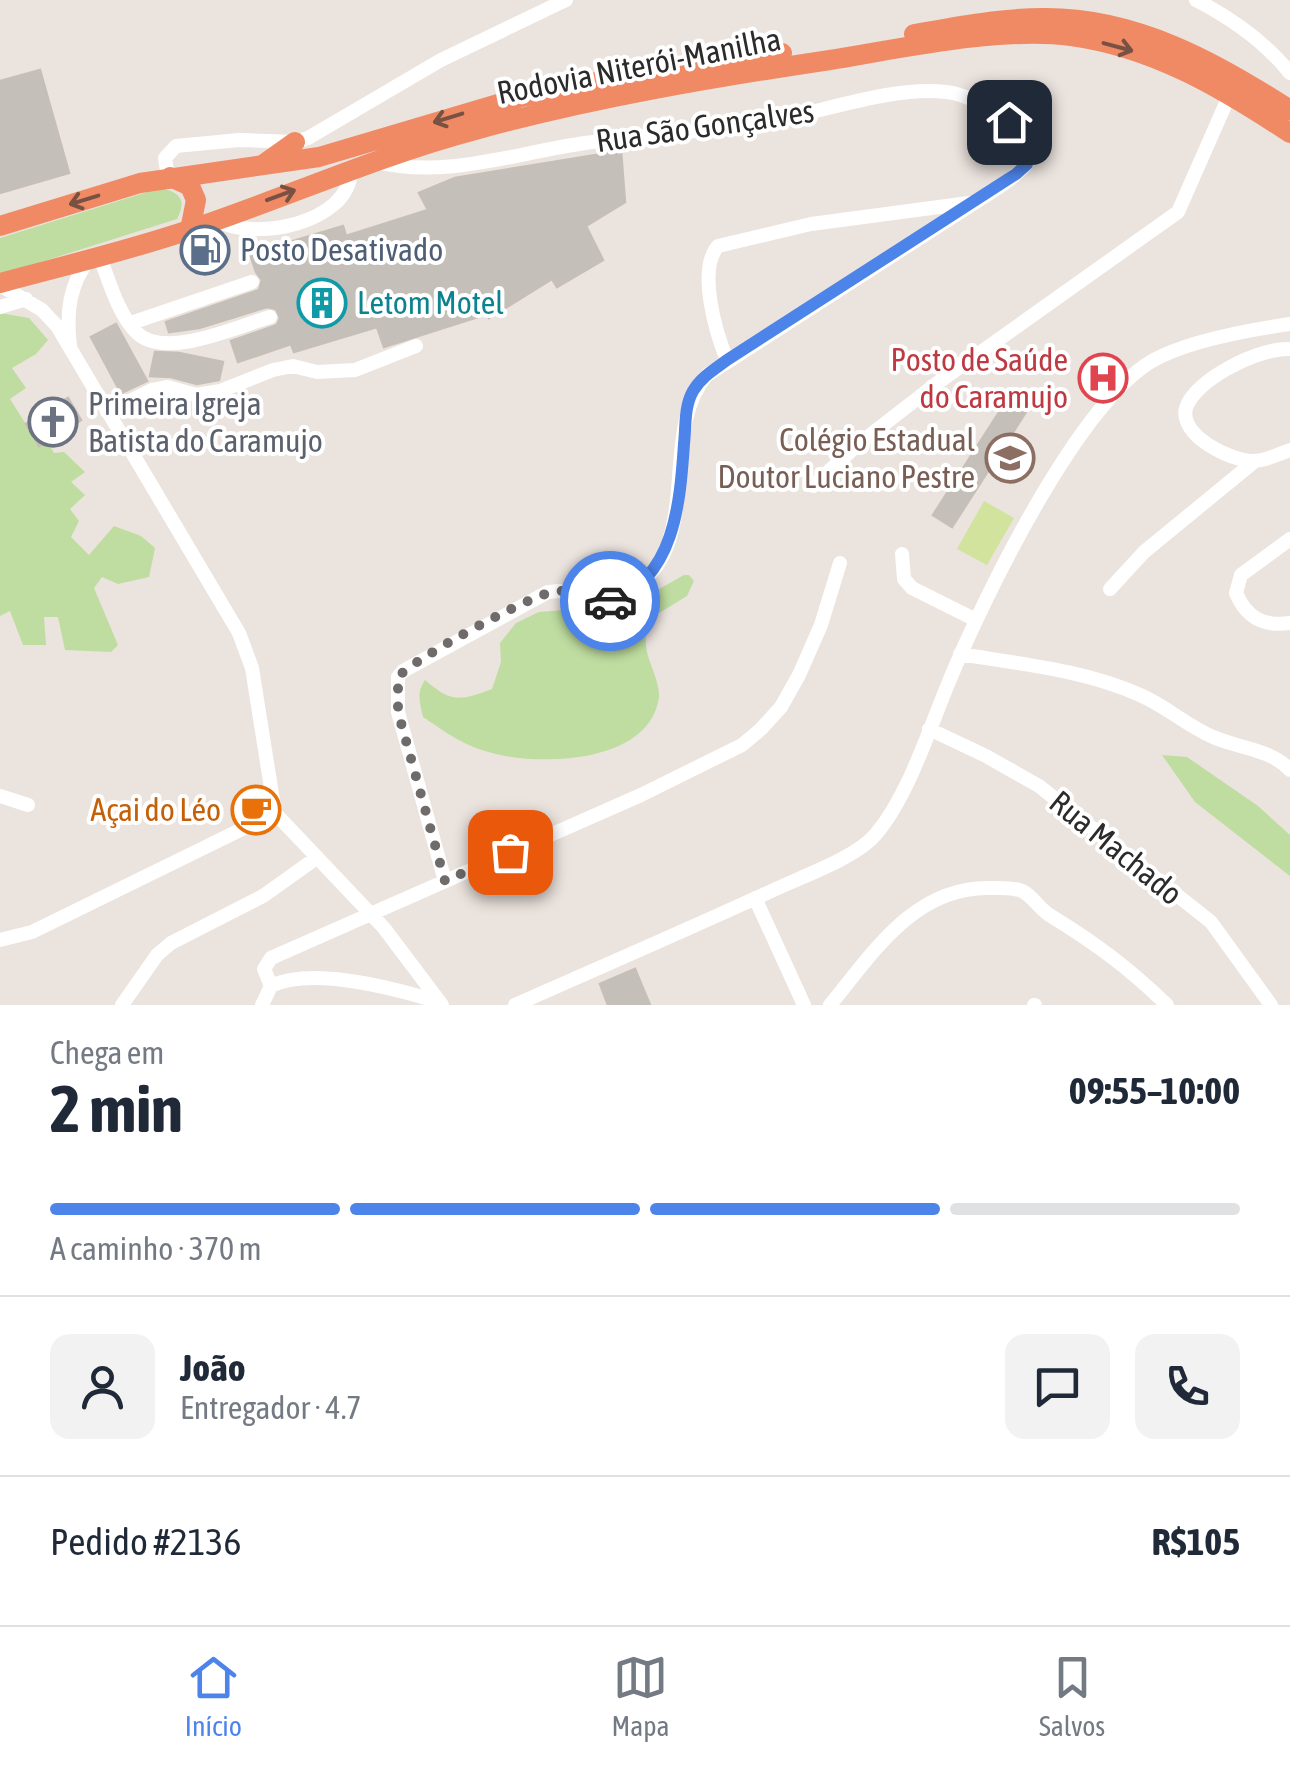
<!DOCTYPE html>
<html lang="pt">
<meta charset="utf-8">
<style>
:root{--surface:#fff;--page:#f2f2f3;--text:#1f2937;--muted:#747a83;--line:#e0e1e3;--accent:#4d84e9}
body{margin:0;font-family:"Asap Condensed",sans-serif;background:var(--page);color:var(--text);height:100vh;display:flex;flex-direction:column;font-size:38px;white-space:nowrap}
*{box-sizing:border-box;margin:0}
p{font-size:32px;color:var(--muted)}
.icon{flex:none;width:55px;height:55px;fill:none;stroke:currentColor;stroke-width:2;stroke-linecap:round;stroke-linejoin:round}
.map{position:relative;height:1005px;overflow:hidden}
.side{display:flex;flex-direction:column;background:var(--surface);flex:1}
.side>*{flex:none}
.pin{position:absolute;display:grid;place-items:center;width:85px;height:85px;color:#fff;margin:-42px;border-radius:20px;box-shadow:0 5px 15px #0006}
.courier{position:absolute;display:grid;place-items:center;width:100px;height:100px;margin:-50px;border:8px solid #4d84e9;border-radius:50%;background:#fff;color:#222;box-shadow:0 2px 12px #0007}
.head em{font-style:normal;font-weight:700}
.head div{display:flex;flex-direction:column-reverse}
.head{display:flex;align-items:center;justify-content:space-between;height:170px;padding:0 50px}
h1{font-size:65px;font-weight:700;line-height:75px}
.bar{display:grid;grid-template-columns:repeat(4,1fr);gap:15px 10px;align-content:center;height:120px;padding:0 50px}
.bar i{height:12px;border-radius:8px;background:var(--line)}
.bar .selected{background:var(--accent)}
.bar p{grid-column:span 4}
.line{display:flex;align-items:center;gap:25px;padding:0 50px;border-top:2px solid var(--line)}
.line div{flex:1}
.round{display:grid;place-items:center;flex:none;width:105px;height:105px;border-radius:20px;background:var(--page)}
.tab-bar{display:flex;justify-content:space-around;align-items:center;height:140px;border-top:2px solid var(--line);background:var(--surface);font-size:28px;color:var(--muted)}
.tab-bar a{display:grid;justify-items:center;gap:5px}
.tab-bar .selected{color:var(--accent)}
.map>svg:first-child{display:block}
.green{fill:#bfdda0}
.pitch{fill:#d1e39c}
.building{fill:#c4bfb9;stroke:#c6bfb8;stroke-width:2.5}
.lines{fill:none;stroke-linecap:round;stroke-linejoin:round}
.minor{stroke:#fff;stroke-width:14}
.highway{stroke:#ef8a65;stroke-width:20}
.oneway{stroke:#795142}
.done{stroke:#6e6b6a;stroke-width:10;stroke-dasharray:0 18}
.route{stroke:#4d84e9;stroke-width:12}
.labels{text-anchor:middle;stroke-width:8;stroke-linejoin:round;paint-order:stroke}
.street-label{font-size:32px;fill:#2b2b2b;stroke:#fff}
.service-label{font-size:32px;fill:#4e5e75;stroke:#fff;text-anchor:start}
.culture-label{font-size:32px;fill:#0d838f;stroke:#fff;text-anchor:start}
.health-label{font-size:32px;fill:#be3a42;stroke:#fff;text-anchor:end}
.worship-label{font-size:32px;fill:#5b616d;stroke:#fff;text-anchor:start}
.education-label{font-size:32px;fill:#785e54;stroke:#fff;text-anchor:end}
.food-label{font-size:32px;fill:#c56008;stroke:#fff;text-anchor:end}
</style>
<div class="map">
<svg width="1290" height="1005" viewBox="0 0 1290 1005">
<rect width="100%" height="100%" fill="#ebe3de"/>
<path class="green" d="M160,188C180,192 187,200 177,219L0,275V238Z
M0,313L29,318L48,340L36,354L12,368L26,388L10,399L39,445L47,441L54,453L64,452L85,472L71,482L85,495L70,509L79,521L71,537L89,555L114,526L141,536L155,548L149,577L118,584L102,577L94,588L118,645L111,652L65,650L58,617H44L46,645H23L10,611L0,616Z
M684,575H689L694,581L687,596L646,621C646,632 645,642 647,652C650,665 660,684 659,697C650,764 540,766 492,753C466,747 445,732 423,717C420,703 416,693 425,680C452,703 459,701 492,689L501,662L500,643L516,623L539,612L616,606L640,600Z
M1162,755L1187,757L1258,806L1290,835V876L1195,802Z"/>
<path class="pitch" d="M984,501L1014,518L987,565L957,549Z"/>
<path class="building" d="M40,70L69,173L0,193V81Z
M621,151L625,202L586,226L603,260L557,287L552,279L489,318L487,314L384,347L377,327L294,352L291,344L238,362L231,341L277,325L280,318L276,309L267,307L199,328L169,332L166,322L259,290L262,280L256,272L250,254L343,226L346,236L428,210L419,193L455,178Z
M116,324L147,381L121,393L91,337Z
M155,352L179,353L223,362L219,380L197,384L171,377L150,376Z
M68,398L81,420L39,446L26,424Z
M1007,400L1026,412L952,527L933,515Z
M635,969L650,1005H608L600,984Z"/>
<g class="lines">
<path class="minor" d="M1196,0C1231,18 1265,42 1290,73
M376,162C446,179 515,153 585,143C650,134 717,131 781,119C831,109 896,86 946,92C968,94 1020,121 1029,141C1039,162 1013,177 999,187L707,375C653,437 714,561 611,601L560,591L548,592L403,671L398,677V712L445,881
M168,177L165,158L176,146L239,140L295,142L308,138L441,60L566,0
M216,220C253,242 350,224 351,170
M99,255C109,280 117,312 136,332C164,361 238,326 270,317
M0,285L42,310L57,326L239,633L252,668L275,813L384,928L442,1005
M0,307L26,299
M131,323L252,282
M70,346C66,313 69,284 90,258
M1290,349C1261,347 1195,379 1186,408C1179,436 1231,461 1253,461C1265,461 1279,454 1290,450
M727,360C716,333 697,270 718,246L811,224L969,203
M107,412L152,390L168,387L196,395L220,391L273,370L293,366L317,372L355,370L416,346
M813,486L856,446L936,384L1178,212L1230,94
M1290,539L1241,575L1236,593C1246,617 1263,627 1290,623
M902,554L904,579L912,588L976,620
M1110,589L1144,552L1255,461
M960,654C1021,664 1084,670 1140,695C1166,706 1187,726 1213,737C1238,748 1271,749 1290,770
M929,729L986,756L1039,786L1211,922L1271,1005
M0,796L28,805
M755,898L804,1005
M0,940L32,932L275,813
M271,986L264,969L271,958L641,795L742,745L761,729L781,707L799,675L821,625L840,563
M122,1005L157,955L171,943L263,896L315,859
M262,1005L271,986C312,966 397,989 439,1002
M515,1005C603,966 691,928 778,888C806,875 857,857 876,834C908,796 929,730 948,684C982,601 1076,406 1152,361C1187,341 1249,330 1290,324
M830,1005C873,953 915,885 992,888C1001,888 1013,887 1022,891C1033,896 1040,910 1051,916C1095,943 1129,968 1167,1005
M1034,1005H1035"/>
<path class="highway" d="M914,34C957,27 1000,18 1043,18C1135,17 1216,62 1290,110
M264,164L295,142
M170,177L190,186L196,200L190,230
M0,226L140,183L319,157L522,97L611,79L782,53
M0,283C63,266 127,251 189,230C285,198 377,156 475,130C592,98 710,78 830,60C903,48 998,27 1071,36C1153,47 1222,88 1290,133"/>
</g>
<defs><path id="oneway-shaft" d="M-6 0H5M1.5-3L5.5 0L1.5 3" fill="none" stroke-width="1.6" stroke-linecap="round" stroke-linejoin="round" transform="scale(2.5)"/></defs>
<g class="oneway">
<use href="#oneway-shaft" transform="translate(1118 47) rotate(15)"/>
<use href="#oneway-shaft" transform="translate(448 118) rotate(163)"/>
<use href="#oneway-shaft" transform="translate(281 195) rotate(-20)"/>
<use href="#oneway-shaft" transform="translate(84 200) rotate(163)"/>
</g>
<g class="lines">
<path class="done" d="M510,852L445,881L398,712V677C412,660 535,592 557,591C575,590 592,600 610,601"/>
<path class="route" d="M610,601C675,579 680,502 684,444C686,426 684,407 693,391C701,377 715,369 727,360L1016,174L1027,164L1031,144L1009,122"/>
</g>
<defs>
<g id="fuel-ring" transform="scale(2.5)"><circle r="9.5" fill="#fff" stroke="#5c6f8a" stroke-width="1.5"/><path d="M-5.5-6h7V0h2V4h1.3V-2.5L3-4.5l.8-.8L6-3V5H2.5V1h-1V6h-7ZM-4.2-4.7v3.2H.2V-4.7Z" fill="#5c6f8a"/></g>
<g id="building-ring" transform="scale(2.5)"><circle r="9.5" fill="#fff" stroke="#0f9aa8" stroke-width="1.5"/><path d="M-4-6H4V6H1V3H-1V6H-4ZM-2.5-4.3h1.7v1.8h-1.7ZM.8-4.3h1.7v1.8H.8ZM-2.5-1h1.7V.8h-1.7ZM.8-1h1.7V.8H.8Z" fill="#0f9aa8"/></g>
<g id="hospital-ring" transform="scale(2.5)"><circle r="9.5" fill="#fff" stroke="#e0444e" stroke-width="1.5"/><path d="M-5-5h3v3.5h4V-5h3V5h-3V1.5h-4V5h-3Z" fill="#e0444e"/></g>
<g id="church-ring" transform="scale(2.5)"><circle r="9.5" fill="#fff" stroke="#6b7280" stroke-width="1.5"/><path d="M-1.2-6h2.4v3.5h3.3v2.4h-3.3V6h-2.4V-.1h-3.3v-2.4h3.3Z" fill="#6b7280"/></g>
<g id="school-ring" transform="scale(2.5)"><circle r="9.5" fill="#fff" stroke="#8d6e63" stroke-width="1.5"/><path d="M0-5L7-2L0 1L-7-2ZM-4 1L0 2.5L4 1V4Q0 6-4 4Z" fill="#8d6e63"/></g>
<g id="cafe-ring" transform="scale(2.5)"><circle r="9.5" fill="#fff" stroke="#e8710a" stroke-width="1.5"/><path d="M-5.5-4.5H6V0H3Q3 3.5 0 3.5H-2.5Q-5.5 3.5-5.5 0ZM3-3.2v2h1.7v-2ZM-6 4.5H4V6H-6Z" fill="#e8710a"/></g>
</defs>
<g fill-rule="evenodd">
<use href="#fuel-ring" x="205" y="250"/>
<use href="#building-ring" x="322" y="303"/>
<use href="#hospital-ring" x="1103" y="378"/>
<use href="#church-ring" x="53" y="422"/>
<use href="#school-ring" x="1010" y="458"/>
<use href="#cafe-ring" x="256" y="810"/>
</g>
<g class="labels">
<g class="street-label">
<text transform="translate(639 66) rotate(-11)" y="11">Rodovia Niterói-Manilha</text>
<text transform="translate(705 126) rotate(-8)" y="11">Rua São Gonçalves</text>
<text transform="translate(1116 848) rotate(39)" y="11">Rua Machado</text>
</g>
<g class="service-label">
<text x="240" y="261">Posto Desativado</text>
</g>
<g class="culture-label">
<text x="357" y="314">Letom Motel</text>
</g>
<g class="health-label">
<text x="1068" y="371">Posto de Saúde<tspan x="1068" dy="37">do Caramujo</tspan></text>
</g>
<g class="worship-label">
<text x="88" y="415">Primeira Igreja<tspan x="88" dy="37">Batista do Caramujo</tspan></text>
</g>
<g class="education-label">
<text x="975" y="451">Colégio Estadual<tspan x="975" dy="37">Doutor Luciano Pestre</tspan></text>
</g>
<g class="food-label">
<text x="221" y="821">Açai do Léo</text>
</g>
</g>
</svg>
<div class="pin" style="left:510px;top:852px;background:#ea580c"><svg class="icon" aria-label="bag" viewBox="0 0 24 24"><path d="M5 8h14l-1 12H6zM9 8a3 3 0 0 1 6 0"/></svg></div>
<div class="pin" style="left:1009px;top:122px;background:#1f2937"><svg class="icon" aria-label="home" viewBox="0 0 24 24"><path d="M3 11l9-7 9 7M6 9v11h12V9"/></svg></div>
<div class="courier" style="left:610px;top:601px"><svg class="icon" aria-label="car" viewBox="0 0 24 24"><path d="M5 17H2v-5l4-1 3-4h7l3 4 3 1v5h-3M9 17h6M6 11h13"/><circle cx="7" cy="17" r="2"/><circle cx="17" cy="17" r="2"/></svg></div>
</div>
<section class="side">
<div class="head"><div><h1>2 min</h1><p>Chega em</p></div><em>09:55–10:00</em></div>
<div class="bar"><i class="selected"></i><i class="selected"></i><i class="selected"></i><i></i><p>A caminho · 370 m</p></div>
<div class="line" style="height:180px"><a class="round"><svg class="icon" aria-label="person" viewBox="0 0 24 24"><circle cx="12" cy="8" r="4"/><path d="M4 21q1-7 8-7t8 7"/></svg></a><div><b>João</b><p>Entregador · 4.7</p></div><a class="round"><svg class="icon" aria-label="chat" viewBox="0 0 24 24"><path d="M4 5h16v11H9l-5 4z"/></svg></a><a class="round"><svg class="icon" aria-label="phone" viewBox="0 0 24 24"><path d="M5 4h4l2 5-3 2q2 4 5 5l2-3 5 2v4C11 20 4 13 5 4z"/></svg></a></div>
<div class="line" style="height:130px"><div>Pedido #2136</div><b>R$105</b></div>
</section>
<nav class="tab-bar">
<a class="selected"><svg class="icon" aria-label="home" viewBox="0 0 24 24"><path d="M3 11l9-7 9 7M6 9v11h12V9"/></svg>Início</a>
<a><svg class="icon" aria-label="map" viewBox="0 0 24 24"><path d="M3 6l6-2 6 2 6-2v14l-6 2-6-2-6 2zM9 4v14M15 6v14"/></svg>Mapa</a>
<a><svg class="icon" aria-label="saved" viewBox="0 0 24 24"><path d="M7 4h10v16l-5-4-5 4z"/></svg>Salvos</a>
</nav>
